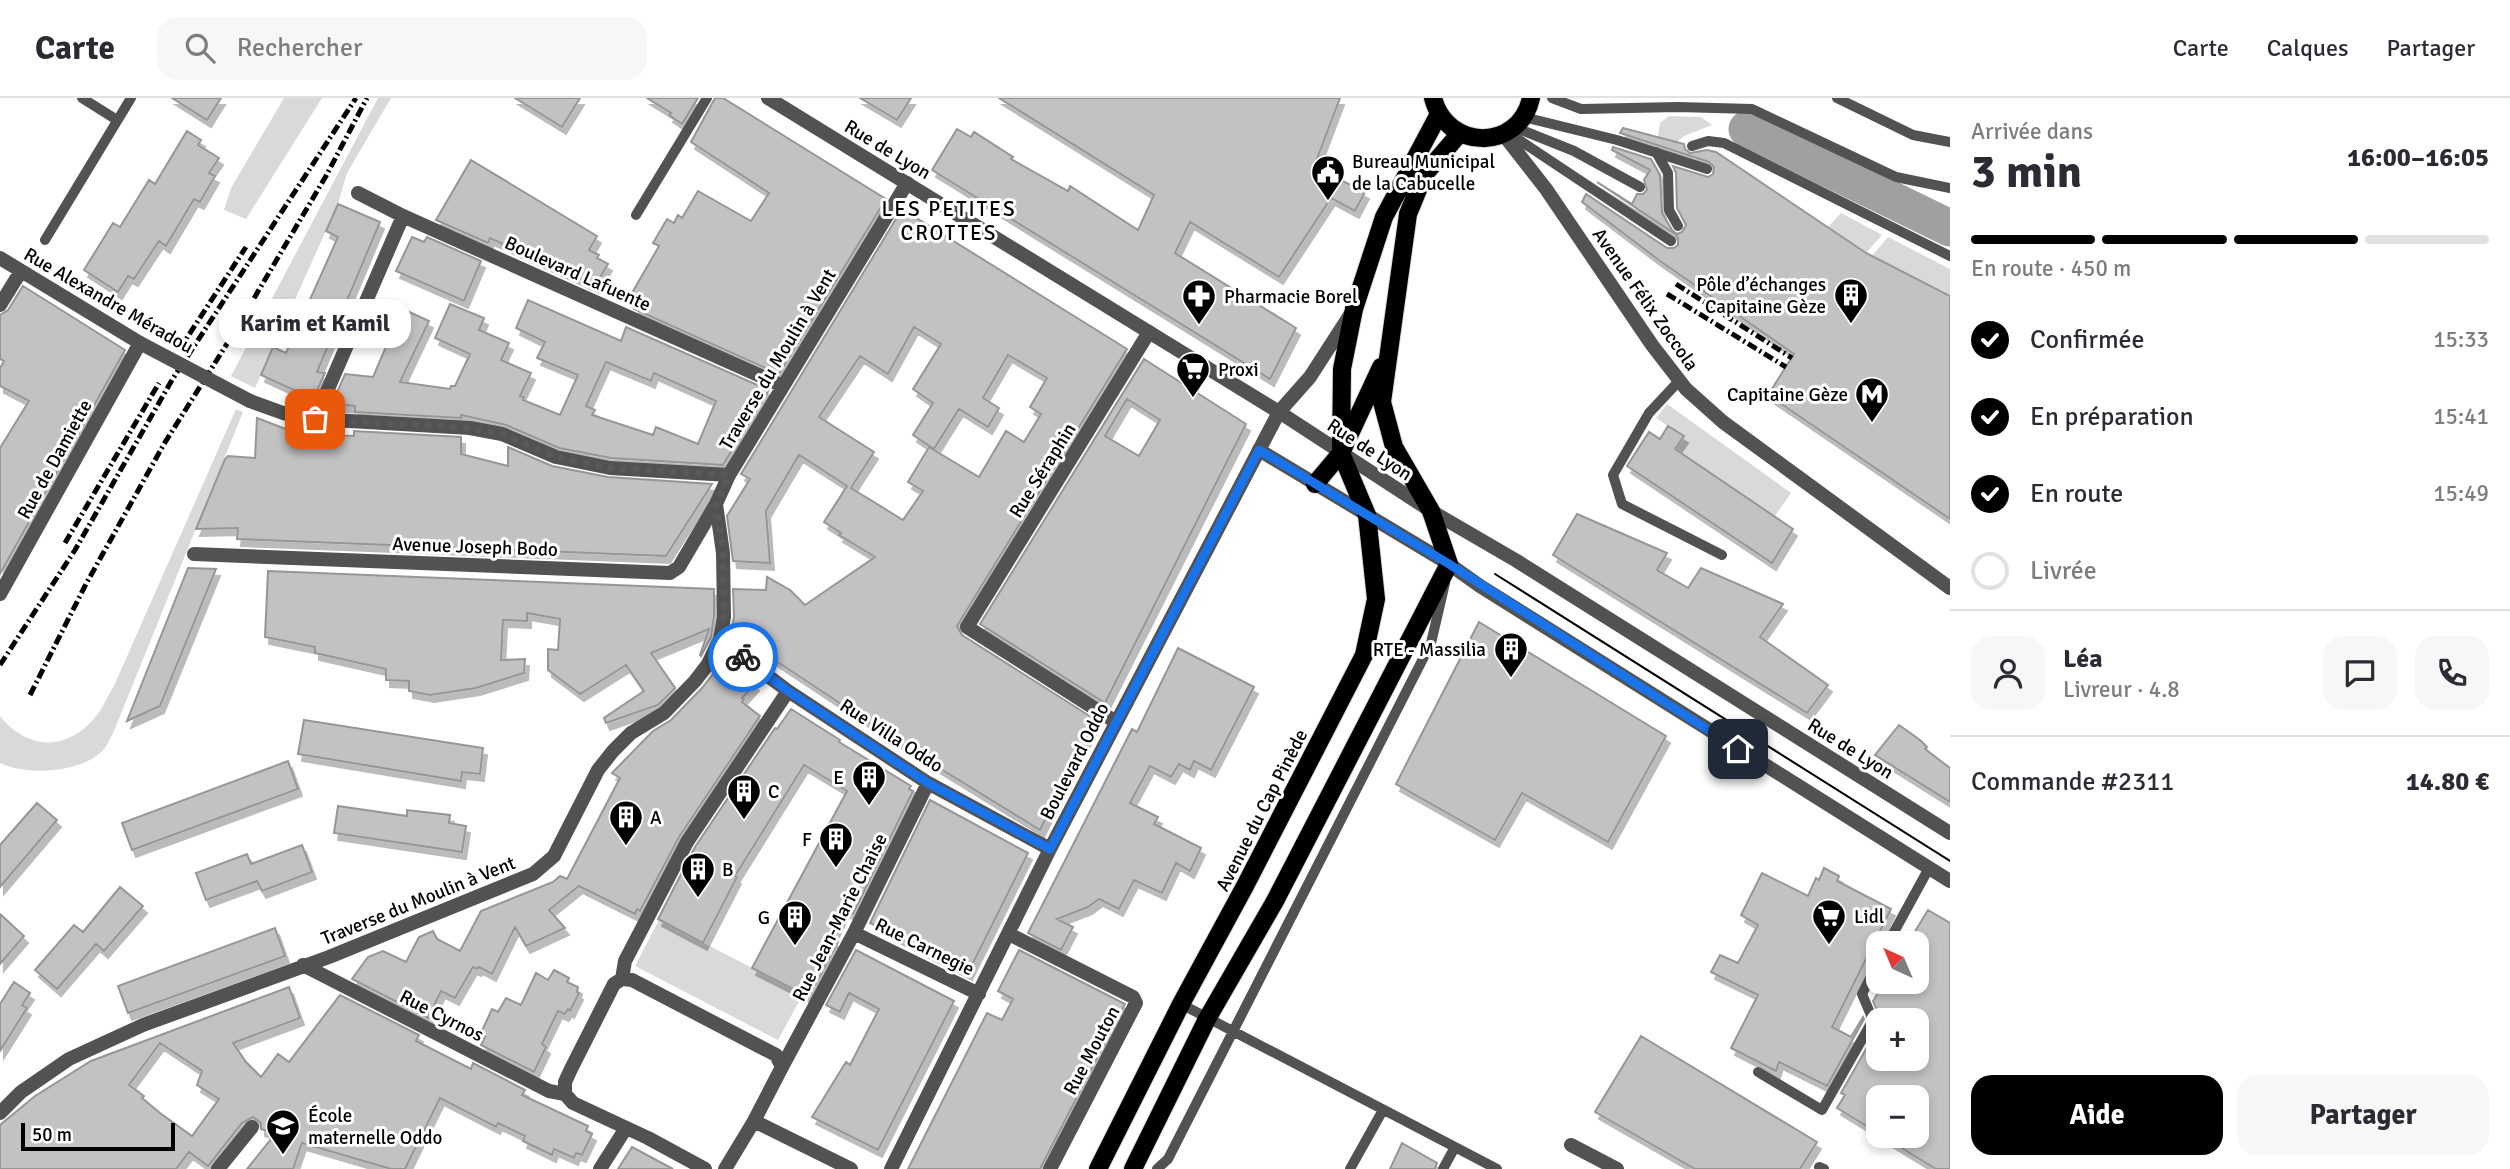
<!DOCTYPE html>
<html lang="fr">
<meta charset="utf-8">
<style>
:root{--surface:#fff;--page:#f7f7f7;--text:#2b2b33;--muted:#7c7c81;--line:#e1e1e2;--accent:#000}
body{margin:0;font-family:Signika,sans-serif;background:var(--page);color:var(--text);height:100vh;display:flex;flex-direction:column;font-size:26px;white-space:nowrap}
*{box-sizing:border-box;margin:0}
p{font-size:23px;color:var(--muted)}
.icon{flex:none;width:38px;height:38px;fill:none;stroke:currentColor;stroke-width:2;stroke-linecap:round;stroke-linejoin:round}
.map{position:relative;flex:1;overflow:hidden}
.sheet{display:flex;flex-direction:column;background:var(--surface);width:560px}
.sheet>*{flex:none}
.needle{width:46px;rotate:316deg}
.buttons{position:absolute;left:1866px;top:833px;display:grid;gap:14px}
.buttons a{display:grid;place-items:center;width:63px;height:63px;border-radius:14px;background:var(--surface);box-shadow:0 4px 10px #0003;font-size:35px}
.scale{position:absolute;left:21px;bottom:18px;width:154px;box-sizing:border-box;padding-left:7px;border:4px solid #000;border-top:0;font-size:19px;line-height:24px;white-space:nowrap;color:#000;-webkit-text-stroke:5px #fff;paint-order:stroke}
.pin{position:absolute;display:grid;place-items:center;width:60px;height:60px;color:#fff;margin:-30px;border-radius:14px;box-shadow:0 4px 10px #0006}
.courier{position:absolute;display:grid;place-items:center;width:70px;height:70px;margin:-35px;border:5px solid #1a73e8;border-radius:50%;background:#fff;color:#222;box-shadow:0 2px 9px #0007}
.bubble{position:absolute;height:49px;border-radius:21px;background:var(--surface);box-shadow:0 4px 10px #0003;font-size:23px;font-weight:700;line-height:49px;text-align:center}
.summary em{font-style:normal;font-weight:700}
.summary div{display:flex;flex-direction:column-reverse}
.summary{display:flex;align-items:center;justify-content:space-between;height:119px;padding:0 21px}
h1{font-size:46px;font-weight:700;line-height:52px}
.bar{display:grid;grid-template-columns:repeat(4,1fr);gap:10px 7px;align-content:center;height:84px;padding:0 21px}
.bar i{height:9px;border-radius:5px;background:var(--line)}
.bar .on{background:var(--accent)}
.bar p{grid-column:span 4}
.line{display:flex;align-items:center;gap:18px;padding:0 21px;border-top:2px solid var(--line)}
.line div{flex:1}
.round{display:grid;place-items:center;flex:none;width:74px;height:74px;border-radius:21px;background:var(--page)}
ol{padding:0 21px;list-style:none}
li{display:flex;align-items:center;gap:21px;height:77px}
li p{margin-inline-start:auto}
li .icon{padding:7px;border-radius:50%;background:var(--accent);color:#fff;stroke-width:4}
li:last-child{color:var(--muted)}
li i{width:38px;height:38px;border:4px solid var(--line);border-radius:50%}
.cta{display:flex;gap:14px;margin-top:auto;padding:14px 21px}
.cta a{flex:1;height:80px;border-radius:21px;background:var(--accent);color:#fff;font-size:28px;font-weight:700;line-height:80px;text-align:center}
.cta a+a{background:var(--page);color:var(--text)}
header{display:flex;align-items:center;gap:42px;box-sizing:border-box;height:98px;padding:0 35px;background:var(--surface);border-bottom:2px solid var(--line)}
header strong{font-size:33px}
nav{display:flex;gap:38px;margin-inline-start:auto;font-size:24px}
.search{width:490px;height:63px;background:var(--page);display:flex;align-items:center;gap:18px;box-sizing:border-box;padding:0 24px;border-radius:21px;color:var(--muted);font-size:26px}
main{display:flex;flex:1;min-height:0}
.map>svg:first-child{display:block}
.green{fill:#d9d9d9}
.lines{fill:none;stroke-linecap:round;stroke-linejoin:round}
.river{stroke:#a0a0a0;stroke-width:37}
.building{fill:#c2c2c2;stroke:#969696;stroke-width:2;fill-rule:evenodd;filter:url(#shadow)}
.primary-casing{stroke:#dbdbdb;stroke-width:20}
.service{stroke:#525252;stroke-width:10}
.minor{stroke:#525252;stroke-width:14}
.tertiary{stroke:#525252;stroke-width:14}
.primary{stroke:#000;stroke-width:18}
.tram{stroke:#000;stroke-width:2}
.rail{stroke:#000;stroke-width:5;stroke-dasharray:10 3.5 2 3.5;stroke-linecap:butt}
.minor-bridge{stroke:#525252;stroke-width:14}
.done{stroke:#595959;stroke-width:7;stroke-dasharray:0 12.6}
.route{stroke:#1a73e8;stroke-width:9}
.labels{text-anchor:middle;stroke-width:6;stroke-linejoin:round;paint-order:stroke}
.street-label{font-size:19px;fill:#000;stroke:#fff}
.poi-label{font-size:19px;fill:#000;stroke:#fff;text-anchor:start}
.neighbourhood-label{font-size:21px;letter-spacing:2px;fill:#000;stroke:#fff}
</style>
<header>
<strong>Carte</strong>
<div class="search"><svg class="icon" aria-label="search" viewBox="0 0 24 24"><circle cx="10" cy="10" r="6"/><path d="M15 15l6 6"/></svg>Rechercher</div>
<nav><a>Carte</a><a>Calques</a><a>Partager</a></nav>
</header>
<main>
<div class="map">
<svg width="1950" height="1071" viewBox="0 0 1950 1071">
<defs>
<filter id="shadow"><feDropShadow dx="4" dy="7" stdDeviation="0" flood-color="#0004"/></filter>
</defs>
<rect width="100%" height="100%" fill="#fff"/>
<path class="green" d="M284,0H322L246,121L224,112L231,90Z
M378,0H391L347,75L338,106L255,290L231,278Z
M1669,18L1701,19L1712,27L1684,38L1677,44L1658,39L1660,25Z
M1841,115L1882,137L1866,155L1828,129Z
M1888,139L1950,171V197L1872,158Z
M1667,306L1791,395L1775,418L1659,341L1664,334L1679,344L1683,338L1656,320Z
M236,311L243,314L114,633C111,638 108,647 103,652C82,675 27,678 0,665V618C29,654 69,653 97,617C104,608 108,597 114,588Z
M659,822L803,896L778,942L635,868Z"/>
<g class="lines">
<path class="river" d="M1747,31L1950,130"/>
</g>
<path class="building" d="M172,0H221L207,22Z
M515,0H580L562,29Z
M647,0H698L682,26L669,17L671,15Z
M715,0H723L886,101L779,276L634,211L635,206L628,202L659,148L653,145L667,121L674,125L678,117L682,120L698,93L751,123L769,95L691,44Z
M860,0H911L897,22Z
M999,0H1340L1314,69L1365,94L1355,113L1331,100L1279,179L1190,124L1175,155L1296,230L1270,281L932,72L957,31L971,39L974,34L1013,59L1011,61L1068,93L1070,88L1138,132L1154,97Z
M1623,30L1684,46L1685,51L1690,55L1707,52L1716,54L1866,155L1950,198V421L1768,297L1794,256L1660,163L1582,104L1586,96L1667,150H1674L1678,147V140L1675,136L1597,84L1632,106L1637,96H1643L1647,92L1644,82L1650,72L1612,52L1613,49L1651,61L1660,77L1662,115L1672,132L1677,136L1682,134L1686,127L1677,110L1676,75L1673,68L1708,79L1713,76L1714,69L1709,64L1620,35Z
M187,33L201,42L198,47L219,60L209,75L215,78L200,104L194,101L166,148L159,143L134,181L128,178L118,194L84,172L113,125L120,129L149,82L155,86Z
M471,62L597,138L589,152L599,157L597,160L608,166L595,188L490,140L488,145L436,122Z
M338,106L380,124L317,274L325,275L313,301L261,277L273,249L286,255L338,139L326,133Z
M902,111L1127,251L957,528L962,537L1096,622L1040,732L918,657L764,555L760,560L730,538L734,519L733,491L766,492L767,479L790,492L805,507L875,459L839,437L841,435L824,424L847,388L799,357L766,413L770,465L733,463L727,418L750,381L741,376ZM914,229L941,246L913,291L933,305L913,337L934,351L959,311L988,329L999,310L983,300L1008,257L1047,280L1030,309L1041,316L1024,344L1006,333L979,379L929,349L908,384L923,393L903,422L851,390L874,354L819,319L860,258L888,276Z
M412,139L424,144L427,139L481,163L464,203L396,173Z
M23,188L125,252L0,476V350L29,303L0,288V270L4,263L0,261V217L8,212Z
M383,202L429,223L400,284L450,291L451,288H455L470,256L435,240L450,206L484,220L479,232L509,245L501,262L531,275L520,298L524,299L523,302L560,317L578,277L537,260L545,244L516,230L528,202L621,243L626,229L769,292L723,367L611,360L559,350L506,327L461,317V320L355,314V308L332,306L345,276L373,279L389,242L369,232ZM606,264L651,283L654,275L716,303L698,346L656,329L653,337L592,317L595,312L586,308Z
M1144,261L1246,326L1105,605L980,526ZM1127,301L1160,322L1139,358L1105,338Z
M257,320L283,330L330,337L354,338V333L461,339V356L508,368V349L552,368L608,379L712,386L666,458L237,441L238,430L196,431L225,361L228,358L255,360Z
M1668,328L1684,338L1675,351L1793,431L1772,465L1627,368L1649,334L1660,341Z
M1577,416L1667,455L1657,472L1688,490L1701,470L1783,506L1760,539L1828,587L1807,615L1553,457Z
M188,470L216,471L160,608L127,623Z
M268,473L714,491V518L711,539L701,558L700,557L709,531L651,555L675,590L658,607L606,625L604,620L644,593L626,567L580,596L548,572V551L558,552L560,521L527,515V523L503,522L501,562L525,561L524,575L476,590L430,597L409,593V583L386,582V571L315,555V549L265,539Z
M1479,524L1666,638L1608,744L1522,695L1495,742L1396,686Z
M1178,550L1254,589L1211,672L1194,663L1190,672L1179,666L1171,679L1150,668L1130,705L1158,719L1154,726L1201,750L1190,773L1176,765L1162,795L1134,782L1119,811L1099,801L1088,809L1057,821L1073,829L1061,852L1028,835L1132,631L1137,634Z
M723,557L747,574L745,576L755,586L742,600L744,601L742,604L760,618L679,739L640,813L637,811L635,816L579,788L549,812L565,830L526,848L515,829L492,876L479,869L477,871L473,869L455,900L441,893L428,920L352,881L368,859L383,853L406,864L419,839L433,833L437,841L460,853L481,813L553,784L560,778L567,781L620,680L612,675L653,633L671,622L702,590L716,572Z
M791,611L840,642L839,644L911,688L909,691L913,693L853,816L845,812L831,840L838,844L809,899L752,870L847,693L804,667L735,778L737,779L703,845L658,821L695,749L775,630L777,631Z
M304,622L483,650L480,676L462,674L461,683L298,656Z
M1899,627L1920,642L1927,649L1925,651L1950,670V704L1875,657Z
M288,663L298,691L132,752L122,725Z
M930,702L1028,755L968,875L870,825Z
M37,705L57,722L0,789V747Z
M338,708L407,718V712L450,717L449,725L466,728L462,754L334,735Z
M302,747L312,774L262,793L257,783L206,802L196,775L247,756L251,766Z
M1824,770L1839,778L1837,783L1891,811L1832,929L1851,939L1863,919L1864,921L1827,988L1779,964L1776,973L1731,950L1758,897L1711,874L1720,857L1738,865L1758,827L1741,817L1762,775L1808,798L1816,780L1819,782Z
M120,789L143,808L104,853L96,846L57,891L35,872L74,827L83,834Z
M1928,812L1950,825V1071H1936L1882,1038H1916V999H1878V1035L1837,1010L1845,997L1841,995L1878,930V961H1916V922H1881L1873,903L1885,884H1916V845H1908Z
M0,816L24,838L0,866Z
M275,830L285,858L128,915L118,888Z
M856,852L954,903L878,1052L812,1019L846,964L850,967L879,911L849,895L840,914L826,907Z
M1019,852L1125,906L1040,1071H908L987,915L1002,922L1013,901L998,893Z
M554,872L569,880L567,884L578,889L577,894L579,895L570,913L568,911L565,916L558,913L542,946L546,949L534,974L481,947L485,939L480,937L492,911L498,914L506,900L521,907L536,875L548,882Z
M14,884L30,895L22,907L27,910L0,953V906Z
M289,889L300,920L233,945L246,964L261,979L278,956L289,964L340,897L419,937L416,943L471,971L473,965L525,992L522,997L588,1028L586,1033L592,1036L582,1057L576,1055L574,1060L554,1051L552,1057L523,1043L525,1038L498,1025L496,1029L440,1000L405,1071H391L302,1045L293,1071H247L275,1036L261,1031V1025L253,1019L242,1025L208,1068L189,1054L176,1071H0V1027L35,998L91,963ZM160,945L202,973L197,987L219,1001L192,1038L160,1015L142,1000L144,998L129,987Z
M1641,938L1817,1044L1800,1071H1695L1595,1014Z
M1402,1045L1437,1065L1435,1071H1390Z
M632,1049L673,1071H618Z"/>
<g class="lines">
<g class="primary-casing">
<path id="primary" d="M1433,0C1447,53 1519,54 1531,0
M1315,386L1341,355L1381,269
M1098,1071L1181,906L1245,788L1364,557L1376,501L1367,417L1341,355L1342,271L1354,211L1384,119L1439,16
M1133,1071L1207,921L1275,803L1449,466L1431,413L1394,349L1382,304L1408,116L1424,77L1460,35"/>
</g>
<path class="service" d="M82,0L117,22
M1552,0L1581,11L1678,9L1752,11L1896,79L1950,90
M1837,0L1913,37L1950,44
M1524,19L1617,42L1707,71
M1514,29L1574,53L1640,89
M1507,34L1671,143
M1692,48L1708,43L1724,45L1950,158
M1656,54L1668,75L1669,112L1678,128
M636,117L707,0
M45,142L131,0
M1679,283L1649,315L1613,377L1622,406L1722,457
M1888,845L1929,770
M1181,906L1497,1071
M1758,974L1822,1012L1873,922L1862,896L1878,865
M1819,1069L1824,1071
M1157,1071L1168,1061L1431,545L1445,485
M1350,1071L1383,1012
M1443,1071L1455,1049"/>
<path class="minor" d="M1503,36L1546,91L1652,247L1686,291L1723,324L1950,490
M358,95L403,118L783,288
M0,160L140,245L0,496
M0,207L21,173
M250,303L283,315L315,321L470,330L502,336L556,359L610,370L729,377
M315,321L403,118
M194,456L670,475L679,469L716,406
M720,542L788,593L928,685L1050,751
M1116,624L967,529L1149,234
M854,835L979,896
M1009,836L1133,899L1136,905L1050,1071
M303,867L549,993L565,996
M622,881L625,863L687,744L788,593
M782,969L854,835L928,685
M0,1015L21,994L69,961L143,927L329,859L533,776L554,758L598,672L613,653L631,635L664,615L695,583L708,566L720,542L724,519L723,455L716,406L729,377L907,85
M754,1023L851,1071
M1571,1047L1617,1071
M218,1071L252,1029
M600,1071L626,1030
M705,1071L648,1040L573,1005L565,996V984L571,971L614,886L622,881L632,882L776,957L782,969L754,1023L725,1071
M891,1071L1050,751L1279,314L1310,279L1350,217"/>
<path class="tertiary" d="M768,0L1279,314L1431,413L1517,463L1950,735
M1259,352L1449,466L1480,488L1950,783"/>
<use href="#primary" class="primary"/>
<path class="tram" d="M1495,476L1950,763"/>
<path class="rail" d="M1676,186L1792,260
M1667,196L1786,269
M179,252L246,149
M65,445L159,285
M0,567L75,452L172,282L356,0
M30,597L86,486L164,346L230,241L326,78L367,0"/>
<path class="minor-bridge" d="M140,245L250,303"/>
</g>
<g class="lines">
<path class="done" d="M315,321L470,330L502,336L556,359L610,370L729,377L716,406L723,454L724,519L720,542L743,559"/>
<path class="route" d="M743,559L788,593L928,685L1050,751L1259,352L1449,466L1738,651"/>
</g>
<defs>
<g id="civic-pin" transform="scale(1.75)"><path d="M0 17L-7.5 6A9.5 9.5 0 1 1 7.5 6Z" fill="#000" stroke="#fff"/><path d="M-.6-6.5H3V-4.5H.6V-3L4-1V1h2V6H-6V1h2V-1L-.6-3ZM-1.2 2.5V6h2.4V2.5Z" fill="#fff"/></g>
<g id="building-pin" transform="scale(1.75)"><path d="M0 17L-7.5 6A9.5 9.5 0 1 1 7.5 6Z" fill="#000" stroke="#fff"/><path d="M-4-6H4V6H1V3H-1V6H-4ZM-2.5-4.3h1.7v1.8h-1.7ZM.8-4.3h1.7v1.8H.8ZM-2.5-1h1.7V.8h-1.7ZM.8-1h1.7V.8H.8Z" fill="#fff"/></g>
<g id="pharmacy-pin" transform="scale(1.75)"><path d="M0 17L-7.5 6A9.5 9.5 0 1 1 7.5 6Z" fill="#000" stroke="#fff"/><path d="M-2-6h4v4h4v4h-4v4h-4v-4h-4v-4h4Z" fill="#fff"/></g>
<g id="supermarket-pin" transform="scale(1.75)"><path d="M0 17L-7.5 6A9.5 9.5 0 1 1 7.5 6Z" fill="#000" stroke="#fff"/><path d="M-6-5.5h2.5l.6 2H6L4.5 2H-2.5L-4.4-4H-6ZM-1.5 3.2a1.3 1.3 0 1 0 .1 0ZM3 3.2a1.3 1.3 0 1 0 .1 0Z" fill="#fff"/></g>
<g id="metro-pin" transform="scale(1.75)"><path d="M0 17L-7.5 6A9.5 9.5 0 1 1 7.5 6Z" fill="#000" stroke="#fff"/><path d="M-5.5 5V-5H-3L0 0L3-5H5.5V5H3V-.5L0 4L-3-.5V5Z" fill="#fff"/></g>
<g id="school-pin" transform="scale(1.75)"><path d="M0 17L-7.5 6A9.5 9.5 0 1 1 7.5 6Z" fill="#000" stroke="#fff"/><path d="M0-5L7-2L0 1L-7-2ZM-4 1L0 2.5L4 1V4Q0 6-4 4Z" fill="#fff"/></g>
</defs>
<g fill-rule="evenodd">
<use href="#civic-pin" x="1328" y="74"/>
<use href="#building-pin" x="1851" y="197"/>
<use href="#pharmacy-pin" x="1199" y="198"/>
<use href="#supermarket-pin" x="1193" y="271"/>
<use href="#metro-pin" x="1872" y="296"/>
<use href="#building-pin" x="1511" y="551"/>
<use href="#building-pin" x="869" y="679"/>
<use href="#building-pin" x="744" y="693"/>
<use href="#building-pin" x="626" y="719"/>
<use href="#building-pin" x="836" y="741"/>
<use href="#building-pin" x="698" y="771"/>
<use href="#supermarket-pin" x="1829" y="818"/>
<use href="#building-pin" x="795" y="819"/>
<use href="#school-pin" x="283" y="1028"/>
</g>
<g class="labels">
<g class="street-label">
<text transform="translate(888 51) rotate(31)" y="7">Rue de Lyon</text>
<text transform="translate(578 175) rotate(24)" y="7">Boulevard Lafuente</text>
<text transform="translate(1646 201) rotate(55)" y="7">Avenue Félix Zoccola</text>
<text transform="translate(109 202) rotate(30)" y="7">Rue Alexandre Méradou</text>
<text transform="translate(777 261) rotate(-59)" y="7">Traverse du Moulin à Vent</text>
<text transform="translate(1370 351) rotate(33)" y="7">Rue de Lyon</text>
<text transform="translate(54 361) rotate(-61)" y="7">Rue de Damiette</text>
<text transform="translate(1042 372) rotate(-58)" y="7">Rue Séraphin</text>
<text transform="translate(475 448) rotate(2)" y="7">Avenue Joseph Bodo</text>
<text transform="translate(892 637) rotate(33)" y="7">Rue Villa Oddo</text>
<text transform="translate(1851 650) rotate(32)" y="7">Rue de Lyon</text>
<text transform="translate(1074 663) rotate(-63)" y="7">Boulevard Oddo</text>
<text transform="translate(1261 712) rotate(-63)" y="7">Avenue du Cap Pinède</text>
<text transform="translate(418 802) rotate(-22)" y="7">Traverse du Moulin à Vent</text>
<text transform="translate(839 819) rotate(-63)" y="7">Rue Jean-Marie Chaise</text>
<text transform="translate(925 848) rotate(26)" y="7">Rue Carnegie</text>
<text transform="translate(442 917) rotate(27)" y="7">Rue Cyrnos</text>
<text transform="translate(1091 952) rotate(-62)" y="7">Rue Mouton</text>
</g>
<g class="poi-label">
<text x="1352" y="70">Bureau Municipal<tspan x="1352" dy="22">de la Cabucelle</tspan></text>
<text x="1826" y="193" text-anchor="end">Pôle d’échanges<tspan x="1826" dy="22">Capitaine Gèze</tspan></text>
<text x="1224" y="205">Pharmacie Borel</text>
<text x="1218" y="278">Proxi</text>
<text x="1848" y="303" text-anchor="end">Capitaine Gèze</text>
<text x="1486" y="558" text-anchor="end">RTE - Massilia</text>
<text x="844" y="686" text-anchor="end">E</text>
<text x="768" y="700">C</text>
<text x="650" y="726">A</text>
<text x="812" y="748" text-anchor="end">F</text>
<text x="722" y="778">B</text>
<text x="1854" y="825">Lidl</text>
<text x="770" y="826" text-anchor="end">G</text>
<text x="308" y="1024">École<tspan x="308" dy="22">maternelle Oddo</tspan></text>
</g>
<g class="neighbourhood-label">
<text x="949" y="118">LES PETITES<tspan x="949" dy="24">CROTTES</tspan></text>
</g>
</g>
</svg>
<div class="buttons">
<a><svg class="needle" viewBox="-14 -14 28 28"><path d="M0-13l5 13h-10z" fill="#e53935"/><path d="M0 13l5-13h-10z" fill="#7c7c81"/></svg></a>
<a>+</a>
<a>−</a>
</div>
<div class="scale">50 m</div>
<div class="pin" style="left:315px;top:321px;background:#ea580c"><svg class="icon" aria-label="bag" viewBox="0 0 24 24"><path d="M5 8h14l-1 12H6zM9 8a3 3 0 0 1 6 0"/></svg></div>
<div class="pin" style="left:1738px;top:651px;background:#1f2937"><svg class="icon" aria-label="home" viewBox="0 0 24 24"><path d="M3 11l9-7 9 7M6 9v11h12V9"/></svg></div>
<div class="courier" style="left:743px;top:559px"><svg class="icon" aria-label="bike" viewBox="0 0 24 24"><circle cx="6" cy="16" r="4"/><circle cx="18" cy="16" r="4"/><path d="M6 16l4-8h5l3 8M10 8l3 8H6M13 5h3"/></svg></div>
<div class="bubble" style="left:219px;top:201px;width:192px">Karim et Kamil</div>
</div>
<section class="sheet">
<div class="summary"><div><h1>3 min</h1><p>Arrivée dans</p></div><em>16:00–16:05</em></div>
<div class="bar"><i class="on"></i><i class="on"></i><i class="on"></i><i></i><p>En route · 450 m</p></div>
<ol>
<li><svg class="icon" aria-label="check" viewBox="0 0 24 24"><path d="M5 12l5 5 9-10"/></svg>Confirmée<p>15:33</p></li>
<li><svg class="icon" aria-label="check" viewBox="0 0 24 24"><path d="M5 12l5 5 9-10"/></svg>En préparation<p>15:41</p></li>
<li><svg class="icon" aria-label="check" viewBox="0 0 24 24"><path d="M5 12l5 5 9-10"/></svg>En route<p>15:49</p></li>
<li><i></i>Livrée</li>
</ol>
<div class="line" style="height:126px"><a class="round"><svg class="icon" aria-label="person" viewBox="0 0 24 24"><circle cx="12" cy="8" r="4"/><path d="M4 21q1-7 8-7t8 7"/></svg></a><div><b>Léa</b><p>Livreur · 4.8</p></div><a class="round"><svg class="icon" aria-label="chat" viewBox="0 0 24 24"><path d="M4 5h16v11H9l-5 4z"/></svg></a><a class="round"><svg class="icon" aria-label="phone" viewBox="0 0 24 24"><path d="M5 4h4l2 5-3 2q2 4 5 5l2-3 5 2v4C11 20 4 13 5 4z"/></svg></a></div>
<div class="line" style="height:91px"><div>Commande #2311</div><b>14.80 €</b></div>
<div class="cta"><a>Aide</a><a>Partager</a></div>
</section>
</main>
